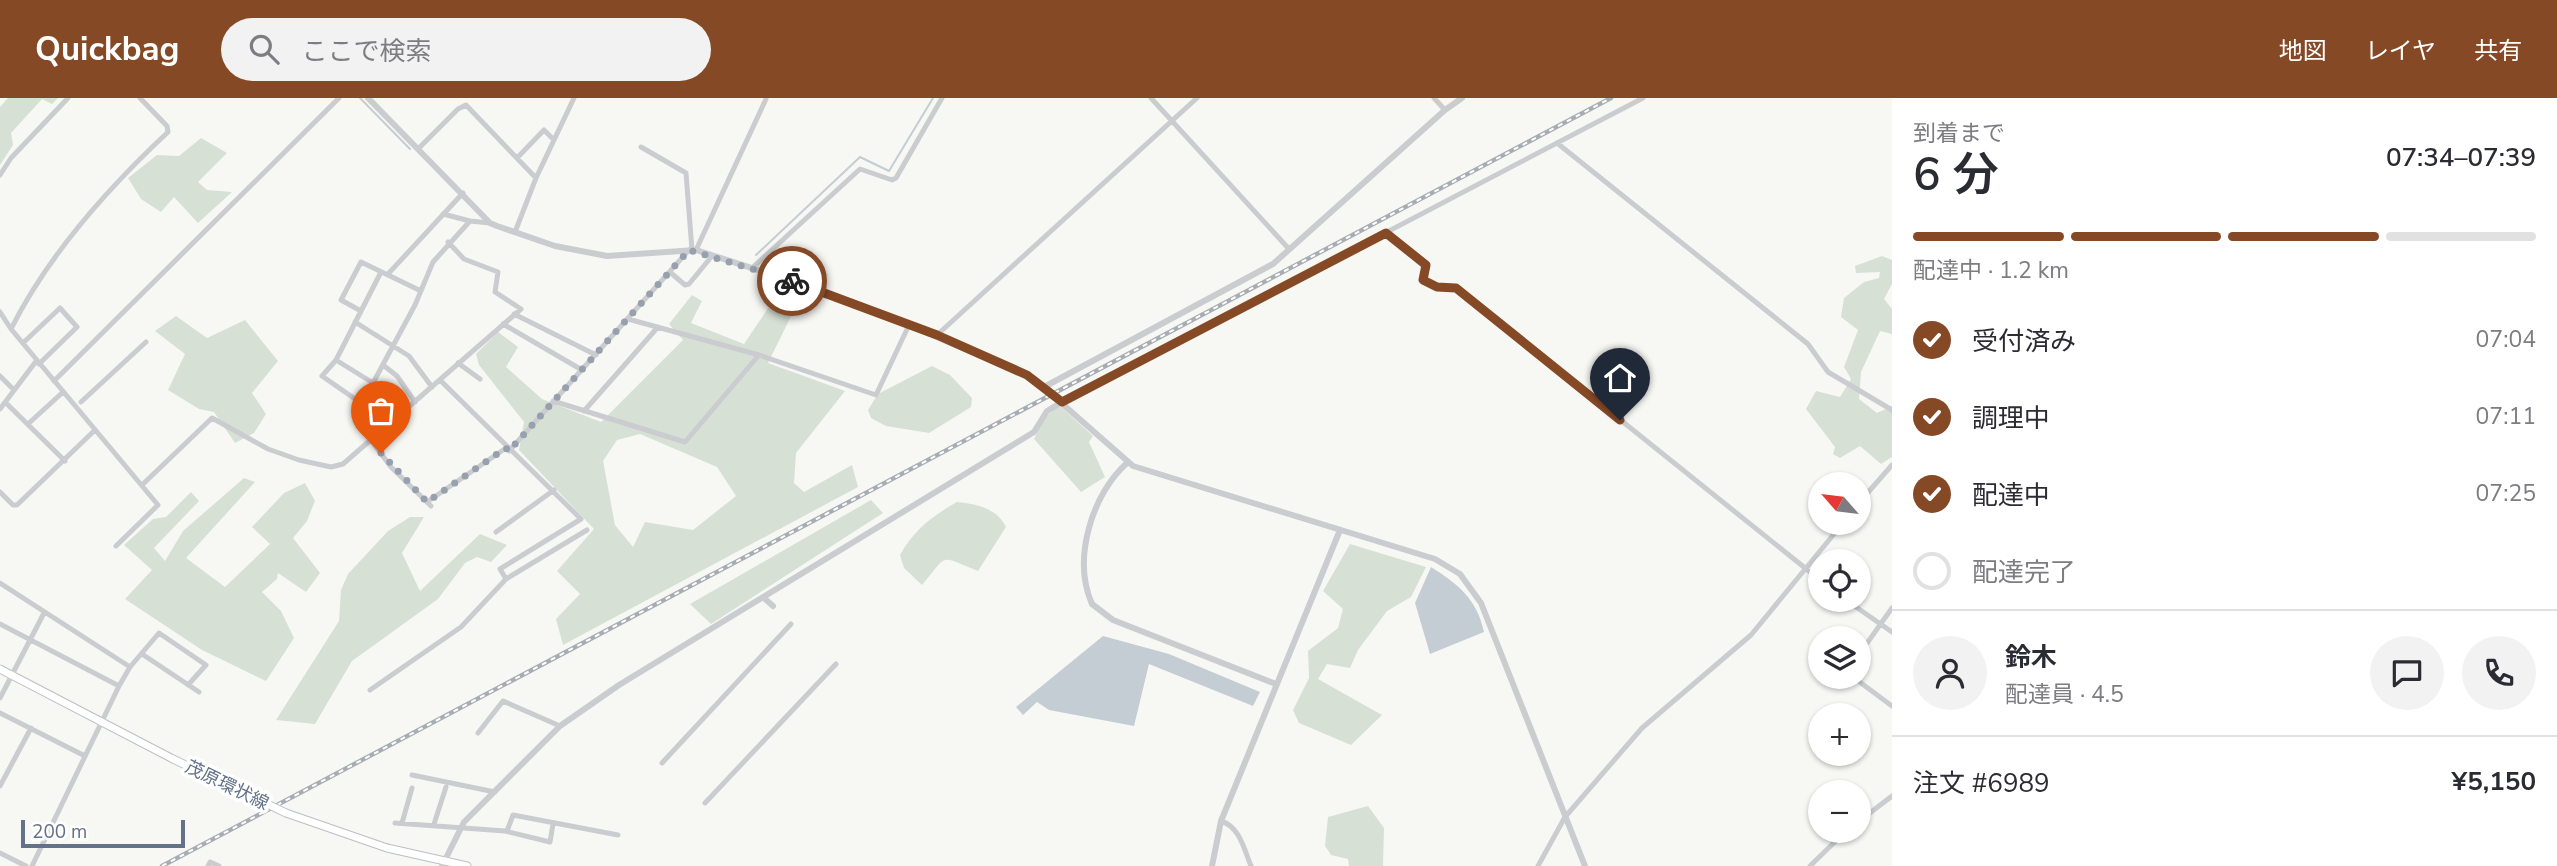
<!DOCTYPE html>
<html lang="ja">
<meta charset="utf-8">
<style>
:root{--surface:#fff;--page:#f2f2f3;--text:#2b2b33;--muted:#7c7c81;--line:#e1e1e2;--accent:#864926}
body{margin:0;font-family:"Nunito Sans","Noto Sans JP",sans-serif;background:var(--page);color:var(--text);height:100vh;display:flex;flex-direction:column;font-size:26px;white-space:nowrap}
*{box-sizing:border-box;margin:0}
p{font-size:23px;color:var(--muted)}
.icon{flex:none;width:38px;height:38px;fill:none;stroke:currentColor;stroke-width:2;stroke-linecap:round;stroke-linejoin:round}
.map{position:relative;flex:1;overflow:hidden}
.side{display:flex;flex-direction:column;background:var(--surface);width:665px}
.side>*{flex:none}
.needle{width:46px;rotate:298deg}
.tools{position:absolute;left:1808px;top:374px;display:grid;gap:14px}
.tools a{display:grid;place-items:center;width:63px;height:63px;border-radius:50%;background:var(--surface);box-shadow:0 2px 5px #0004;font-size:35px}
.scale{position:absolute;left:21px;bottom:18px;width:164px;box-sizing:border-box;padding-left:7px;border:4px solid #637288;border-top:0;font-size:19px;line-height:24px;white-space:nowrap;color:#637288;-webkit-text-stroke:5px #fff;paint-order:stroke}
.pin{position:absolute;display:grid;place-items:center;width:60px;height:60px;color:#fff;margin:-72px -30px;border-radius:50% 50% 50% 0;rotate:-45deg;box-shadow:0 0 7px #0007}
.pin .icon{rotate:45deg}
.courier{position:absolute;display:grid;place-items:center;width:70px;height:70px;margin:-35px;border:5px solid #864926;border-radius:50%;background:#fff;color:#222;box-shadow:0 2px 9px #0007}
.overview em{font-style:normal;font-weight:600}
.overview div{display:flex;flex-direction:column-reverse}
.overview{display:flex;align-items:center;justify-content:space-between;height:119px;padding:0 21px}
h1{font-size:46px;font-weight:600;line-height:52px}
.bar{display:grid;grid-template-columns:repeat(4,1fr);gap:10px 7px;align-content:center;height:84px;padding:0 21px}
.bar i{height:9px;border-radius:5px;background:var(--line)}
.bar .on{background:var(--accent)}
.bar p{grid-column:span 4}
.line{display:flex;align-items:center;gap:18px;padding:0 21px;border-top:2px solid var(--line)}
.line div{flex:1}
.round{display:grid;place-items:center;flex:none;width:74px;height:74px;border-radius:37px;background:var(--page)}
ol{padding:0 21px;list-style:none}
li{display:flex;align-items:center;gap:21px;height:77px}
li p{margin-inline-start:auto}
li .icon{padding:7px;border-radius:50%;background:var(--accent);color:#fff;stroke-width:4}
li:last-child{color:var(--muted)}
li i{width:38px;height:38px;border:4px solid var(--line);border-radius:50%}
header{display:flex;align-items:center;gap:42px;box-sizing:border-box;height:98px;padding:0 35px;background:var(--accent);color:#fff}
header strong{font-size:33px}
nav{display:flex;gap:38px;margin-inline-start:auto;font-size:24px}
.search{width:490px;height:63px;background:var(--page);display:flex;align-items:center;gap:18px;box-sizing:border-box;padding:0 24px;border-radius:38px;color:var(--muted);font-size:26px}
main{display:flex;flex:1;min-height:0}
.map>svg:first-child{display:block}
.green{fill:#d7e0d5;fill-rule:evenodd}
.water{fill:#c5cdd4}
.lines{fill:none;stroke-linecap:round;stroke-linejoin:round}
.stream{stroke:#c5cdd4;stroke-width:2}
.secondary-casing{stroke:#bbbfc5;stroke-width:9}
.minor{stroke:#caccd0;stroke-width:5}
.tertiary{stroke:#caccd0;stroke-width:6}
.secondary{stroke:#fff;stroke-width:7}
.rail-casing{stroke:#a8adb4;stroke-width:4.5}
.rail{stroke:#fff;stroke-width:2;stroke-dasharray:5;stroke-linecap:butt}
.secondary-bridge-casing{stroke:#bbbfc5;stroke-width:9;stroke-linecap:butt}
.secondary-bridge{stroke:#fff;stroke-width:7}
.done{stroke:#97a1ae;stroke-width:7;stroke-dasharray:0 12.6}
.route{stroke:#864926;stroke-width:9}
.labels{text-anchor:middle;stroke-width:7;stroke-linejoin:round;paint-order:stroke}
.street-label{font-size:18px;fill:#637288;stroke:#fff}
</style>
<header>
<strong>Quickbag</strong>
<div class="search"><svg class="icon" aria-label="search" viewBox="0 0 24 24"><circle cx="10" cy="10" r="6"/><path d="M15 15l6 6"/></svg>ここで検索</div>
<nav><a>地図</a><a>レイヤ</a><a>共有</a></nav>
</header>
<main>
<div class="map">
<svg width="1892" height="768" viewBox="0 0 1892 768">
<rect width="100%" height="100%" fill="#f7f8f4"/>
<path class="green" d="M8,0H58L52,6L42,1L11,35L13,47L0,67V9Z
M201,40L227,55L198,84L207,92L232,94L198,125L174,99L161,114L141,101L128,80L157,57L179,58Z
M1882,158L1892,162V186L1884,201L1892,211V236L1880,233L1861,274L1859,301L1877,315L1892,308V359L1881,366L1860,348L1840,360L1833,356L1835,349L1806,311L1816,293L1840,299L1851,281L1844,269L1858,232L1841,219L1844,200L1864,184L1879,180L1880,174L1856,175L1855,168Z
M783,188L802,196L768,265L845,293L796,355L794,385L804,394L852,367L858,389L563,547L556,521L580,496L557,473L594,431L519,352L524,324L479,267L476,256L498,234L518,249L506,269L542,301L601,324L683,242L669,226L692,197L702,203L691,225L744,246ZM640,336L717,369L736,398L693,432L645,424L633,449L615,427L603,363L617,342Z
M176,218L207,240L245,222L278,263L252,295L266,316L254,335L235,345L214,314L199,311L168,292L185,256L155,233Z
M932,268L950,277L972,300L971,309L929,335L886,328L871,320L868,312L878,296Z
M1056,309H1061L1093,338L1089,344L1105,379L1081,394L1034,341L1043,322Z
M244,380L255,384L186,460L225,489L270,446L252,429L284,395L305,385L315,403L307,423L293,440L320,475L306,494L278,475L277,481L262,494L281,513L294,540L266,583L202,552L125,501L152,472L124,447L153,421L166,419L191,394L199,403L154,450L165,463L183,433Z
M871,402L883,415L711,526L690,506Z
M957,404C976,406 997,410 1006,429L978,473C938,457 949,455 922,487L904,470L900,457C914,432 932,418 957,404Z
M410,419H424L402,455L420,493L480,436L507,447L491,464L477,459L465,465L438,501L352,563L315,626L276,622L339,523L341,492L348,476L388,433Z
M1350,446L1426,469L1411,499L1387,513L1358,552L1350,570L1327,566L1318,581L1382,617L1351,647L1299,625L1293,612L1309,580L1308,553L1338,530L1343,511L1323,493Z
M1368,708L1384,730L1383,768H1349L1348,761L1331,757L1325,748L1328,719Z"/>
<path class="water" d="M1431,469C1458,486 1477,501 1484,534L1430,556L1415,505Z
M1103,538L1169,556L1260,594L1253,608L1149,566L1134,628L1049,612L1037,604L1023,617L1016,609Z"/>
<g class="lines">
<path class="stream" d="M360,0L410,51
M756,157L860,59L889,73L933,0"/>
<g class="secondary-casing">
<path id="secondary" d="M0,571L173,661
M387,750L467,768"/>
</g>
<path class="minor" d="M1151,0L1289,151
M1434,0L1445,12
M1557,45L1808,246L1828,274L1892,312
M641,49L686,75L692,152
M419,50L458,11L466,7L536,80
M517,60L544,32L554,42
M0,77L11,60L68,0
M443,116L470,123
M515,134L536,80L574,0
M1386,135L1426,168L1423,182L1437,189L1456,190L1820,482
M696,152L766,1
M752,170L860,71L892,82L896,80L942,0
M381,174L336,262L373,285L391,302L397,319
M671,175L685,187L689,186L712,158
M388,176L463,95
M361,213L341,202L361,164L421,193
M0,214L11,231L158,407L116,448
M514,216L596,257
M628,221L759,257L876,297L909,227
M355,224L409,258L432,289
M503,226L582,272
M11,231C48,157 107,91 168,34L167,28L140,0
M937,237L1197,0
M23,245L60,210L77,229L39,266
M336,262L322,278L358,303L373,285L415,207L433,164L470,123L490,125
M458,265L480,281
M383,267L397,278L415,304
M0,278L14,292
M54,283L339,0
M553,303L685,344L759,257
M5,304L65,363
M81,304L146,244
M1062,304L1643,0
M0,311L37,262
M584,313L658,229
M28,326L63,294
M371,342L391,369L431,408
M509,353L689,152
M142,387L212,320L268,351L299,362L331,369L343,366L521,211L495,194L498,174L464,161L448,144
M0,394L13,407H17L95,332
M427,404L506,350
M1858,406L1892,367
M496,434L554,392
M506,481L587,432
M0,485L130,569
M1846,502L1892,534
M0,526L119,588
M142,556L199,594
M1858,558L1892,510
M1853,579L1892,608
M370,592L461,529L506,481L500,471L581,421L440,282
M0,600L44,515
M0,615L85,658
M478,635L503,603L560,628
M662,665L791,526
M412,677L495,694
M0,688L31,630
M705,705L836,566
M1221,723C1240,729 1244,751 1251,768
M1858,724L1892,698
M395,725L505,733L550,744L553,726
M402,725L412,690
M434,726L446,689
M507,733L513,717L618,737
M0,755L26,768
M32,768L119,588L130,569L159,535L206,567L188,587
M208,768L210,764L219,768
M1538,768L1565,719L1642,630L1751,537L1843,425
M1810,768L1846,733"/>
<path class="tertiary" d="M368,0L490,125L497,128L555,148L607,158L696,152L795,184L909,227L1034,281L1133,368L1435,461L1460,476L1481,505L1585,768
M1044,289L1273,166L1445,12L1462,0
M1127,365C1092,396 1072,461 1092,506L1113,522L1276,586
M764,500L773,508
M442,768L464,724L560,628L619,587L1034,334L1047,313L1062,304
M1212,768L1221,723L1340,432"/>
<use href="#secondary" class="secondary"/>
<g class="rail-casing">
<path id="rail" d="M162,768L1611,0"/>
</g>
<use href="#rail" class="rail"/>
<g class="secondary-bridge-casing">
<path id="secondary-bridge" d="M173,661L286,715L387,750"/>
</g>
<use href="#secondary-bridge" class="secondary-bridge"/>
</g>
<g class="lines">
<path class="done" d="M381,355L427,404L506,350L509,353L689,152L792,183"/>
<path class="route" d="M792,183L937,237L1027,277L1062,304L1386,135L1426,167L1423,182L1437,189L1456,190L1620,322"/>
</g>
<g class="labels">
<g class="street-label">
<text transform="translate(227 687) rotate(26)" y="6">茂原環状線</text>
</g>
</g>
</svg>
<div class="tools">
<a><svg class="needle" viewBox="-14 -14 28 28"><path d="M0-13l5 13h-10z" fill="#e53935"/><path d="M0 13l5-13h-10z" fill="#7c7c81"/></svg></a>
<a><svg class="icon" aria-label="locate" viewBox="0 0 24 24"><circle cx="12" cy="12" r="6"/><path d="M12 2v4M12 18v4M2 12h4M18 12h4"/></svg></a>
<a><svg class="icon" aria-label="layers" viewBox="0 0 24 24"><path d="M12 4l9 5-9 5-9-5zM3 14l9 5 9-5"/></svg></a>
<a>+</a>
<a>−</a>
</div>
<div class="scale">200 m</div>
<div class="pin" style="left:381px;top:355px;background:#ea580c"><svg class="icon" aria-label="bag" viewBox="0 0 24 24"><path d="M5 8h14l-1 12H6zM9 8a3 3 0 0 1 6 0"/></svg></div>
<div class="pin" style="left:1620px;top:322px;background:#1f2937"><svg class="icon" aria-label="home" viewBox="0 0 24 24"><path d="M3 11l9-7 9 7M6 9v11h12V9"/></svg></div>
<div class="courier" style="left:792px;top:183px"><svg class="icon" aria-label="bike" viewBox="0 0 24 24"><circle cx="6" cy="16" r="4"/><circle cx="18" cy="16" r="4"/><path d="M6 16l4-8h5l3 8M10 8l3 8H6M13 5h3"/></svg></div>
</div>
<section class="side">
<div class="overview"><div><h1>6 分</h1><p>到着まで</p></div><em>07:34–07:39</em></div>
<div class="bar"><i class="on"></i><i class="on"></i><i class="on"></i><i></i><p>配達中 · 1.2 km</p></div>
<ol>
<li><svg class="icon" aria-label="check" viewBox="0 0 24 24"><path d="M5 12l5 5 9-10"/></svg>受付済み<p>07:04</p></li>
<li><svg class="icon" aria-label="check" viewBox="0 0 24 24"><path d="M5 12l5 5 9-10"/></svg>調理中<p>07:11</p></li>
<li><svg class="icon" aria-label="check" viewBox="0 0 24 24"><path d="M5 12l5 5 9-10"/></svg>配達中<p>07:25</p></li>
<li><i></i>配達完了</li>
</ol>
<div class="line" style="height:126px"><a class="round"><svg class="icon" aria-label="person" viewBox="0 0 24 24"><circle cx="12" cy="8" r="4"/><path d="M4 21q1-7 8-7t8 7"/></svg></a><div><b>鈴木</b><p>配達員 · 4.5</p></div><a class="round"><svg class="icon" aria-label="chat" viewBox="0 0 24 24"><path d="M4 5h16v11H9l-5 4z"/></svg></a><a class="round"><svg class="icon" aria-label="phone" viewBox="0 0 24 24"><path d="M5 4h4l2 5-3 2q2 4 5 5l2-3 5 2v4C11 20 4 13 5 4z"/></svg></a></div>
<div class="line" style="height:91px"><div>注文 #6989</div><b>¥5,150</b></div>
</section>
</main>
